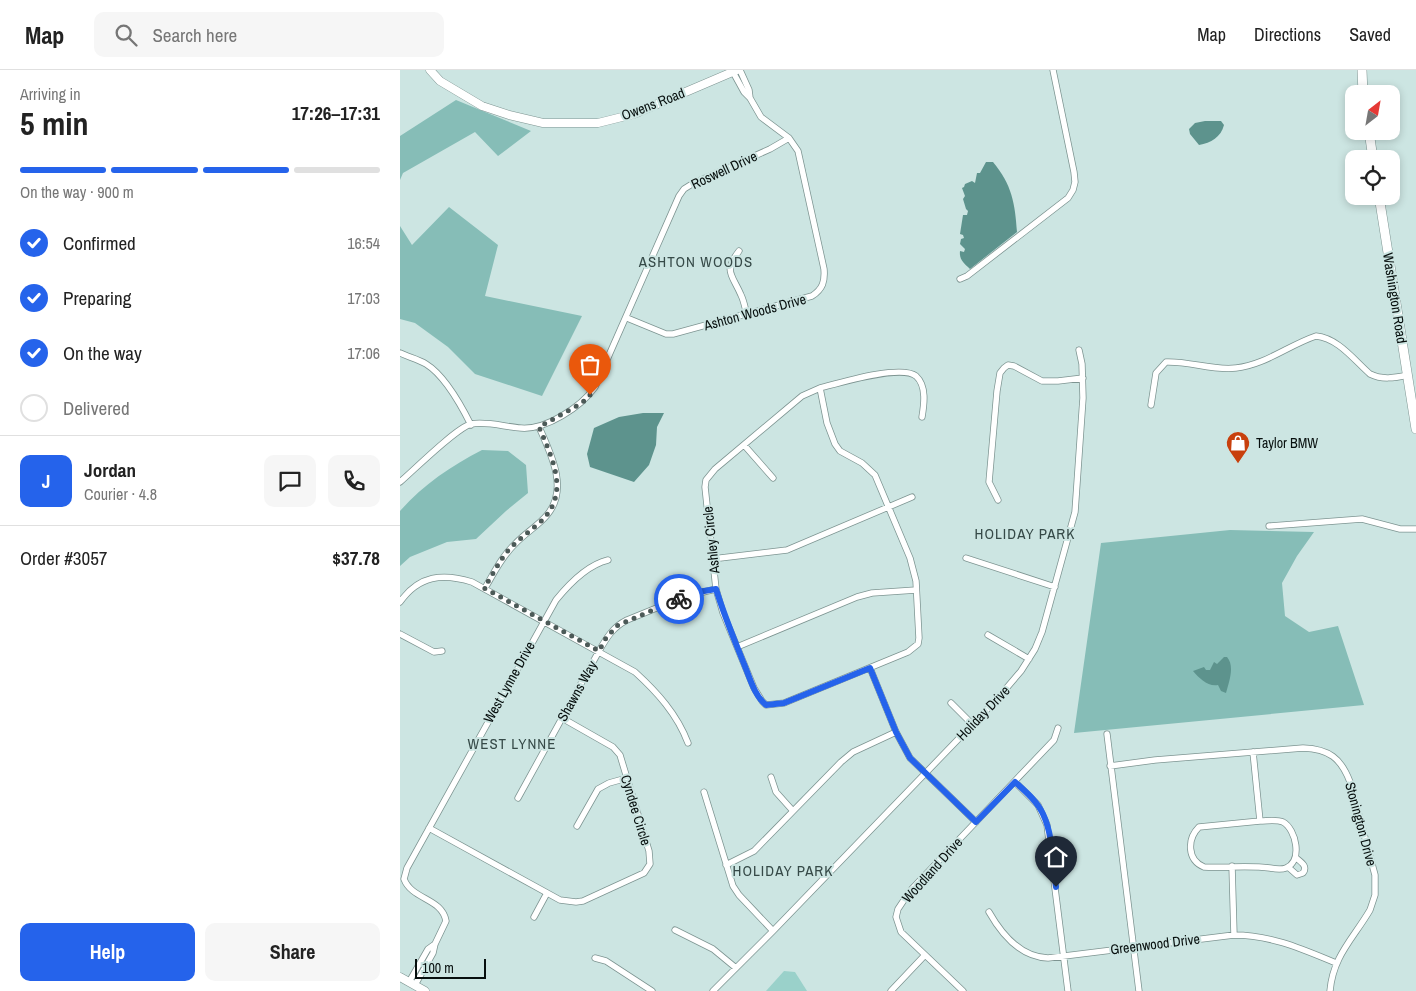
<!DOCTYPE html>
<meta charset="utf-8">
<style>
:root{--surface:#fff;--page:#f6f6f6;--text:#222;--muted:#767676;--line:#e0e0e0;--accent:#2563eb}
body{margin:0;font-family:"Archivo Narrow",sans-serif;background:var(--page);color:var(--text);height:100vh;display:flex;flex-direction:column;font-size:19px;white-space:nowrap}
*{box-sizing:border-box;margin:0}
p{font-size:16px;color:var(--muted)}
.icon{flex:none;width:28px;height:28px;fill:none;stroke:currentColor;stroke-width:2;stroke-linecap:round;stroke-linejoin:round}
.map{position:relative;flex:1;overflow:hidden}
.drawer{display:flex;flex-direction:column;background:var(--surface);width:400px}
.drawer>*{flex:none}
.needle{width:32px;rotate:31deg}
.tools{position:absolute;left:945px;top:15px;display:grid;gap:10px}
.tools a{display:grid;place-items:center;width:55px;height:55px;border-radius:10px;background:var(--surface);box-shadow:0 2px 8px #0003;font-size:25px}
.scale{position:absolute;left:15px;bottom:12px;width:71px;box-sizing:border-box;padding-left:5px;border:2px solid #070f0e;border-top:0;font-size:14px;line-height:18px;white-space:nowrap;color:#070f0e;-webkit-text-stroke:4px #cce5e2;paint-order:stroke}
.pin{position:absolute;display:grid;place-items:center;width:42px;height:42px;color:#fff;margin:-51px -21px;border-radius:50% 50% 50% 0;rotate:-45deg;box-shadow:0 0 5px #0007}
.pin .icon{rotate:45deg}
.courier{position:absolute;display:grid;place-items:center;width:50px;height:50px;margin:-25px;border:4px solid #2563eb;border-radius:50%;background:#fff;color:#222;box-shadow:0 1px 6px #0007}
.overview em{font-style:normal;font-weight:700}
.overview div{display:flex;flex-direction:column-reverse}
.overview{display:flex;align-items:center;justify-content:space-between;height:85px;padding:0 20px}
h1{font-size:32px;font-weight:700;line-height:38px}
.bar{display:grid;grid-template-columns:repeat(4,1fr);gap:8px 5px;align-content:center;height:60px;padding:0 20px}
.bar i{height:6px;border-radius:4px;background:var(--line)}
.bar .on{background:var(--accent)}
.bar p{grid-column:span 4}
.line{display:flex;align-items:center;gap:12px;padding:0 20px;border-top:1px solid var(--line)}
.line div{flex:1}
.round{display:grid;place-items:center;flex:none;width:52px;height:52px;border-radius:10px;background:var(--page)}
ol{padding:0 20px;list-style:none}
li{display:flex;align-items:center;gap:15px;height:55px}
li p{margin-inline-start:auto}
li .icon{padding:5px;border-radius:50%;background:var(--accent);color:#fff;stroke-width:4}
li:last-child{color:var(--muted)}
li i{width:28px;height:28px;border:2px solid var(--line);border-radius:50%}
.cta{display:flex;gap:10px;margin-top:auto;padding:10px 20px}
.cta a{flex:1;height:58px;border-radius:10px;background:var(--accent);color:#fff;font-size:20px;font-weight:700;line-height:58px;text-align:center}
.cta a+a{background:var(--page);color:var(--text)}
header{display:flex;align-items:center;gap:30px;box-sizing:border-box;height:70px;padding:0 25px;background:var(--surface);border-bottom:1px solid var(--line)}
header strong{font-size:24px}
nav{display:flex;gap:28px;margin-inline-start:auto;font-size:18px}
.search{width:350px;height:45px;background:var(--page);display:flex;align-items:center;gap:12px;box-sizing:border-box;padding:0 18px;border-radius:10px;color:var(--muted);font-size:19px}
main{display:flex;flex:1;min-height:0}
.map>svg:first-child{display:block}
.green{fill:#9ad1ca}
.forest{fill:#86bdb7}
.water{fill:#5d938d}
.lines{fill:none;stroke-linecap:round;stroke-linejoin:round}
.street-casing{stroke:#7d9491;stroke-width:7}
.secondary-casing{stroke:#7d9491;stroke-width:9}
.primary-casing{stroke:#7d9491;stroke-width:10}
.street{stroke:#fff;stroke-width:5.5}
.secondary{stroke:#fff;stroke-width:8}
.primary{stroke:#fff;stroke-width:9}
.done{stroke:#4c5a58;stroke-width:5;stroke-dasharray:0 9}
.route{stroke:#2563eb;stroke-width:6}
.labels{text-anchor:middle;stroke-width:4;stroke-linejoin:round;paint-order:stroke}
.street-label{font-size:14px;fill:#070f0e;stroke:#cce5e2}
.poi-label{font-size:14px;fill:#070f0e;stroke:#cce5e2;text-anchor:start}
.neighbourhood-label{font-size:15px;letter-spacing:1px;fill:#364a48;stroke:#cce5e2}
</style>
<header>
<strong>Map</strong>
<div class="search"><svg class="icon" aria-label="search" viewBox="0 0 24 24"><circle cx="10" cy="10" r="6"/><path d="M15 15l6 6"/></svg>Search here</div>
<nav><a>Map</a><a>Directions</a><a>Saved</a></nav>
</header>
<main>
<section class="drawer">
<div class="overview"><div><h1>5 min</h1><p>Arriving in</p></div><em>17:26–17:31</em></div>
<div class="bar"><i class="on"></i><i class="on"></i><i class="on"></i><i></i><p>On the way · 900 m</p></div>
<ol>
<li><svg class="icon" aria-label="check" viewBox="0 0 24 24"><path d="M5 12l5 5 9-10"/></svg>Confirmed<p>16:54</p></li>
<li><svg class="icon" aria-label="check" viewBox="0 0 24 24"><path d="M5 12l5 5 9-10"/></svg>Preparing<p>17:03</p></li>
<li><svg class="icon" aria-label="check" viewBox="0 0 24 24"><path d="M5 12l5 5 9-10"/></svg>On the way<p>17:06</p></li>
<li><i></i>Delivered</li>
</ol>
<div class="line" style="height:90px"><b class="round" style="background:var(--accent);color:#fff">J</b><div><b>Jordan</b><p>Courier · 4.8</p></div><a class="round"><svg class="icon" aria-label="chat" viewBox="0 0 24 24"><path d="M4 5h16v11H9l-5 4z"/></svg></a><a class="round"><svg class="icon" aria-label="phone" viewBox="0 0 24 24"><path d="M5 4h4l2 5-3 2q2 4 5 5l2-3 5 2v4C11 20 4 13 5 4z"/></svg></a></div>
<div class="line" style="height:65px"><div>Order #3057</div><b>$37.78</b></div>
<div class="cta"><a>Help</a><a>Share</a></div>
</section>
<div class="map">
<svg width="1016" height="921" viewBox="0 0 1016 921">
<rect width="100%" height="100%" fill="#cce5e2"/>
<path class="green" d="M384,901L395,902L407,921H366Z"/>
<path class="forest" d="M56,30L131,61L98,86L75,62L3,103L0,110V66Z
M49,137L98,175L85,226L182,246L142,326L75,304L48,277L15,253L0,249V156L12,175Z
M82,380L108,381L126,395L128,423L106,441L76,469L47,472L10,487L0,496V441C23,415 51,396 82,380Z
M830,460L914,462L897,486L882,513L885,546L909,562L938,556L964,635L674,663L701,473Z"/>
<path class="water" d="M805,51H821L824,55C821,67 811,73 799,75L790,64L789,59L795,53Z
M586,92H593C612,115 615,133 617,162L570,199C564,193 559,190 560,181L564,182L565,179L560,174L561,169L564,168L563,165L560,164L563,145H567L568,141L566,139L563,129L565,126L562,118L564,117L565,114L572,111L575,113L577,103H580Z
M243,343H264L257,357L256,375L249,395L234,412L190,397L187,384L194,358L219,347Z
M824,587H827C835,596 829,612 826,623L821,621L818,615C808,617 799,608 793,601L804,597L806,600H810L814,592L817,594Z"/>
<g class="lines">
<g class="street-casing">
<path id="street" d="M340,0L349,20L350,28
M339,181C323,202 332,204 341,225C344,231 345,238 347,245
M560,209L567,206L668,128L673,120L675,112L674,102L653,0
M227,248L266,264H273L412,226C423,219 425,211 424,199L398,81L389,68L361,47L350,28L344,22L333,2
M0,283C8,287 18,289 26,294C44,305 61,335 71,355
M420,318L427,353L435,374L440,381L462,393L475,405L510,488L516,511L519,568L518,574L508,582L384,633L366,635L362,631L354,618L323,543L316,519L305,417L306,410L315,399L402,326L420,318C439,313 501,294 516,306C527,316 524,335 522,347
M751,335L756,303L766,292C790,291 813,301 836,298C865,295 889,275 916,266C938,268 954,290 970,304C982,310 994,308 1008,305
M344,375L373,408
M0,412C14,400 56,358 71,354C87,351 105,357 121,358C146,360 181,337 195,317L279,126L284,119L292,114L370,79L389,68
M598,430L589,412L597,321L600,303L604,298L608,295L614,296L642,311H658L683,308
M869,456L962,449L1000,459H1016
M566,488L655,517
M312,489L387,480L512,427
M85,518C94,503 102,486 115,474C125,463 138,456 147,445C169,419 151,384 139,357
M0,532C19,505 43,503 72,512L235,602C257,622 277,644 288,673
M0,564L34,582L42,581
M588,565L629,589
M337,577L457,527L472,523L516,520
M470,598L496,662L510,688L576,752
M551,633L572,654
M707,664L739,921
M853,682L860,751C867,751 876,749 883,752C896,759 903,791 886,798C881,800 875,799 870,798C848,795 826,798 804,797C787,790 787,769 799,757L860,751
M710,696L755,690L903,678C929,679 941,688 950,712L975,805V825L970,840C953,869 933,886 930,921
M371,707L376,722L393,741
M615,712L638,735L647,755L668,921
M304,722L333,816L339,825L373,861
M118,728L199,581C207,567 213,557 227,550L286,526L316,519
M177,756L198,719L209,713L227,708
M29,758L160,830L176,832L183,831L244,803L250,794L249,781L220,685L213,677L162,648
M326,795L354,781L441,692L453,682L496,662
M832,796L834,865
M888,797L897,805L903,803C908,796 901,792 896,788
M589,842C602,865 620,887 648,888L834,865C871,865 902,879 936,893
M134,847L147,823
M275,860L313,879L336,898
M195,888L206,891L252,921
M9,912L28,879L35,874
M15,915L33,883L35,874L46,851C42,828 12,830 4,809L7,798L156,530C169,514 187,495 208,490
M313,921L373,861L598,628L621,601L635,579L642,562L675,442L683,328L682,294L679,280
M491,921L525,885
M563,921L501,862L496,847L498,839L510,821L654,670L658,658"/>
</g>
<g class="secondary-casing">
<path id="secondary" d="M30,0L40,11L82,36L109,45L143,53H198L234,44L337,0
M0,907L25,921"/>
</g>
<g class="primary-casing">
<path id="primary" d="M962,0L963,24
M969,61L973,89
M979,126L1016,359"/>
</g>
<use href="#street" class="street"/>
<use href="#secondary" class="secondary"/>
<use href="#primary" class="primary"/>
</g>
<g class="lines">
<path class="done" d="M190,325L182,333L139,357C153,390 171,425 139,453C128,463 116,471 107,482C98,493 92,506 84,518L199,581L206,568L218,555L279,529"/>
<path class="route" d="M279,529L298,522L316,519C324,545 334,569 344,594C350,608 354,625 366,635L384,633L470,598L496,662L510,688L576,752L615,712C625,721 637,731 643,744C653,765 653,794 656,817"/>
</g>
<defs>
<g id="shop-pin" transform="scale(1.25)"><path d="M0 17L-7.5 6A9.5 9.5 0 1 1 7.5 6Z" fill="#c8400d" stroke="#cce5e2"/><path d="M-5-2.5h2.3a2.7 3.5 0 0 1 5.4 0H5L5.5 6h-11ZM-1.5-2.5h3a1.5 2.3 0 0 0-3 0Z" fill="#fff"/></g>
</defs>
<g fill-rule="evenodd">
<use href="#shop-pin" x="838" y="373"/>
</g>
<g class="labels">
<g class="street-label">
<text transform="translate(253 34) rotate(-21)" y="5">Owens Road</text>
<text transform="translate(324 100) rotate(-25)" y="5">Roswell Drive</text>
<text transform="translate(995 228) rotate(81)" y="5">Washington Road</text>
<text transform="translate(355 242) rotate(-15)" y="5">Ashton Woods Drive</text>
<text transform="translate(311 470) rotate(-96)" y="5">Ashley Circle</text>
<text transform="translate(109 612) rotate(-61)" y="5">West Lynne Drive</text>
<text transform="translate(177 621) rotate(-61)" y="5">Shawns Way</text>
<text transform="translate(583 643) rotate(-46)" y="5">Holiday Drive</text>
<text transform="translate(236 740) rotate(73)" y="5">Cyndee Circle</text>
<text transform="translate(961 754) rotate(75)" y="5">Stonington Drive</text>
<text transform="translate(532 800) rotate(-48)" y="5">Woodland Drive</text>
<text transform="translate(755 874) rotate(-7)" y="5">Greenwood Drive</text>
</g>
<g class="poi-label">
<text x="856" y="378">Taylor BMW</text>
</g>
<g class="neighbourhood-label">
<text x="296" y="197">ASHTON WOODS</text>
<text x="625" y="469">HOLIDAY PARK</text>
<text x="112" y="679">WEST LYNNE</text>
<text x="383" y="806">HOLIDAY PARK</text>
</g>
</g>
</svg>
<div class="tools">
<a><svg class="needle" viewBox="-14 -14 28 28"><path d="M0-13l5 13h-10z" fill="#e53935"/><path d="M0 13l5-13h-10z" fill="#767676"/></svg></a>
<a><svg class="icon" aria-label="locate" viewBox="0 0 24 24"><circle cx="12" cy="12" r="6"/><path d="M12 2v4M12 18v4M2 12h4M18 12h4"/></svg></a>
</div>
<div class="scale">100 m</div>
<div class="pin" style="left:190px;top:325px;background:#ea580c"><svg class="icon" aria-label="bag" viewBox="0 0 24 24"><path d="M5 8h14l-1 12H6zM9 8a3 3 0 0 1 6 0"/></svg></div>
<div class="pin" style="left:656px;top:817px;background:#1f2937"><svg class="icon" aria-label="home" viewBox="0 0 24 24"><path d="M3 11l9-7 9 7M6 9v11h12V9"/></svg></div>
<div class="courier" style="left:279px;top:529px"><svg class="icon" aria-label="bike" viewBox="0 0 24 24"><circle cx="6" cy="16" r="4"/><circle cx="18" cy="16" r="4"/><path d="M6 16l4-8h5l3 8M10 8l3 8H6M13 5h3"/></svg></div>
</div>
</main>
